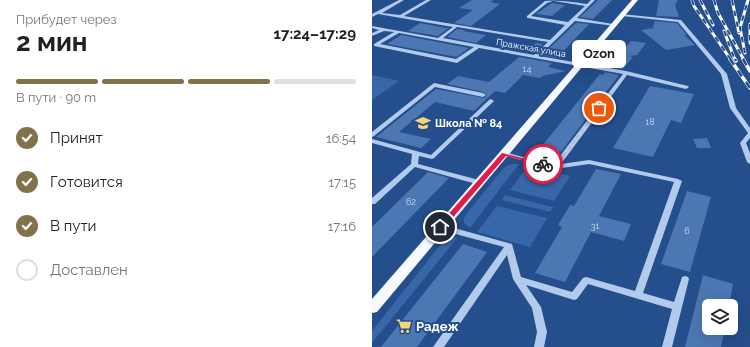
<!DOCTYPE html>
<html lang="ru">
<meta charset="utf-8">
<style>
:root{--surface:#fff;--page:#f2f2f2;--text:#202124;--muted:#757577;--line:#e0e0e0;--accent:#807249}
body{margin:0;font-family:Raleway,sans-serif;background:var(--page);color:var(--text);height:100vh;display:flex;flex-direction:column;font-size:15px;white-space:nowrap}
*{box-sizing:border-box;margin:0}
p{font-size:13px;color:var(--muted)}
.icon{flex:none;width:22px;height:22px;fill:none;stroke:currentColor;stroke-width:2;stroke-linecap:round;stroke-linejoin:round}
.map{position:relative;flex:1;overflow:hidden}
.sheet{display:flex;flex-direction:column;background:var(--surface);width:372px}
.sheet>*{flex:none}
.tools{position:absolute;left:330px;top:299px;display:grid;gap:8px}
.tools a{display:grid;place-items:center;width:36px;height:36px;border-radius:6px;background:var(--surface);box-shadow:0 4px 16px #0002;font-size:20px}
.pin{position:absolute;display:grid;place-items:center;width:34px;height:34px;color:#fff;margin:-17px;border:2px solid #fff;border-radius:50%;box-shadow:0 1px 4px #0007}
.courier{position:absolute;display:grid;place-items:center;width:40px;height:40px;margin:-20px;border:3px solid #e11d48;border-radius:50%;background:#fff;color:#222;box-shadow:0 1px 5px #0007}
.bubble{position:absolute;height:28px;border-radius:6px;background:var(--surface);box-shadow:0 4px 16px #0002;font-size:13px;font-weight:700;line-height:28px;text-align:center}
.summary em{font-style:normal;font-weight:700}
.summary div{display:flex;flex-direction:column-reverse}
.summary{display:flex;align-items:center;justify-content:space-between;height:68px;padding:0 16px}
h1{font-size:26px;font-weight:700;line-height:30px}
.bar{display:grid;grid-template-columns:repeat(4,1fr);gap:6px 4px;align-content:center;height:48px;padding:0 16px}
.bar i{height:5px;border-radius:3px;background:var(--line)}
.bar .on{background:var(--accent)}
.bar p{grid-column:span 4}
ol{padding:0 16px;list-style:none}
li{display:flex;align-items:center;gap:12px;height:44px}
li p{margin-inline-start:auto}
li .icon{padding:4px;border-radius:50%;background:var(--accent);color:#fff;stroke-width:4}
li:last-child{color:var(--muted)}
li i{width:22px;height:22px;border:2px solid var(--line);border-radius:50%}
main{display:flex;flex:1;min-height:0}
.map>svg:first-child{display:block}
.green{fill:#3867a9}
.building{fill:#4c77b3}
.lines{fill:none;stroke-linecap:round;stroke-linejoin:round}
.minor{fill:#b2caeb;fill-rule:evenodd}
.major{fill:#f6f9fe;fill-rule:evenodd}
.rail-far1-casing{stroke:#fff;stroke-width:3}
.rail-casing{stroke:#fff;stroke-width:3.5}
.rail-far1{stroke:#244e8c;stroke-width:2;stroke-dasharray:5.5;stroke-linecap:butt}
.rail{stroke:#244e8c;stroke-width:2.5;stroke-dasharray:7;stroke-linecap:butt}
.route{fill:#e11d48}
.done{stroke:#b2c1d7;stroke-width:4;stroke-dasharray:0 7.2}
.labels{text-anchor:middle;stroke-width:4;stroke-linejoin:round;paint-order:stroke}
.far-street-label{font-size:9px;fill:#fff;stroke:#244e8c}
.number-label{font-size:9px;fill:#d2ddec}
.poi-label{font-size:11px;font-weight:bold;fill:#fff;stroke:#244e8c;text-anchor:start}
.near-poi-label{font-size:13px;font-weight:bold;fill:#fff;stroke:#244e8c;text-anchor:start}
</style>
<main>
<section class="sheet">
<div class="summary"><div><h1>2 мин</h1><p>Прибудет через</p></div><em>17:24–17:29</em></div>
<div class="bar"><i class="on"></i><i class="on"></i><i class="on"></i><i></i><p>В пути · 90 m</p></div>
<ol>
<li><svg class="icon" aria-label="check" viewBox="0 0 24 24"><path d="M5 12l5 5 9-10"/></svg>Принят<p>16:54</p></li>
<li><svg class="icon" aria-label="check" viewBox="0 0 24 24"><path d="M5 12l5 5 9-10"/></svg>Готовится<p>17:15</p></li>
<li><svg class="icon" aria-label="check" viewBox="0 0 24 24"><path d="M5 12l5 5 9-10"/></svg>В пути<p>17:16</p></li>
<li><i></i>Доставлен</li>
</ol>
</section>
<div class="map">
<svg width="378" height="347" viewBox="0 0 378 347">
<rect width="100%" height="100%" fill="#244e8c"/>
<path class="green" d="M0,75L27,81L0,100Z
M141,164H147L98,228L92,223V219L94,214L131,169L136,165Z
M156,166L198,176L182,201L138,190Z
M133,195L181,207L178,212L130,200Z
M125,206L175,218L158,247L105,232Z
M81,237H86L0,343V331L69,244Z"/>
<path class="building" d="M100,0H122L118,2L128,4L99,26L82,23L101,10L87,8Z
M226,0H240L221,19L208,17Z
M287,0H306L303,5L307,17L284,16Z
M180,3L193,5L180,16L164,14Z
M283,21L305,23L315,35H312L323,45L294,50L269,30L281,28Z
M48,23L74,28H77L66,36L36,31Z
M204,23L217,24L185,58L170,55Z
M85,29L93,30L91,31L114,35L104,43L75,37Z
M29,35L97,48L85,57L15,44Z
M259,41L274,43L265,55L257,56L261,57L251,69L238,67Z
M164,43L171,44L162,53L153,52Z
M147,57L180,63L176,67L194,71L170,76L168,78L151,75L133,93L123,91L102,111L63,102L27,132L59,139L49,148L4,137L64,89L112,98L115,95L111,92L75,84L86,76L117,82Z
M233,72L247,75L182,161L162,156L228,74L231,75Z
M278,86L322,94L309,123L299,120L281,157L241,148Z
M335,138L339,148H325L321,139Z
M224,169L249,174L227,216L259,224L252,241L219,232L193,282L163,273L190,227L186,225L198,205L202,206Z
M56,172L77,178L0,257V227Z
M315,191L339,197L318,272L289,264Z
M91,244L115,252L45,347H9Z
M331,275L361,284L357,306H337V328H353L349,347H313Z"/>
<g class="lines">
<path class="minor" d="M27,0H32L10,13L28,15L54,0H59L32,16L178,40L193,25L156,18H155V16L173,1C185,0 202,2 215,4L219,0H223L205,18L241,24L243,25V26L203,21L167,56L254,71L316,86L317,87L314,89L255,75L189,164L217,160L306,179L310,181L271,293L302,302L310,277L313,276L316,277L317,279L300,347H290L300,309L216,284L205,299L202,300L154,285L169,307L175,332L172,347H162L165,332L160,308L141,279L135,255L72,347H61L132,247L65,229L64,227L65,225L68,224L140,244L149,277L200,292L211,278L214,277L263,291L302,182L217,164L183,169L130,155L129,154L132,152L181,165L251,74L107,48L85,63L2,46V44L22,32L12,31L0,36V33L7,30L0,28V26L66,38L81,27L6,14L0,17V14ZM181,1H182L213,6L196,22L159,16L175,3ZM85,27L176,42L162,55L71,38ZM27,33L102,47L84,59L8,44Z
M249,14L309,20L355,74L364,108L378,128V138L374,143L378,153V164L375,162L368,143L376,133L358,108L349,74L306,22L250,16H249Z
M62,83L111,93L114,95L111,97L63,87L2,136L0,137V132Z
M119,99L122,101L121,102L62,158L60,159L47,156L46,164L111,181L112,183L111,185H108L43,167L3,204H0V198L39,164L40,154L0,143V139L59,155L117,100Z"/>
<path class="major" d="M260,0H266L5,312L0,313V299Z"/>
<g class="rail-far1-casing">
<path id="rail-far1" d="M320,0L322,6L359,60
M328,0L341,25
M342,0L346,13L372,60
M360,0L367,33
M378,24V43
M352,31L363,60
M373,53L368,28L376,0"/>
</g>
<g class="rail-casing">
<path id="rail" d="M358,59L378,88
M363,59L364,61
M371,59L378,71"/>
</g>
<use href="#rail-far1" class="rail-far1"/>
<use href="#rail" class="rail"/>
</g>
<path class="route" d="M130,153L174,164L171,166L134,156L71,229H66V226Z"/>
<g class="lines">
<path class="done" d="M171,164L183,167L227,108"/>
</g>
<defs>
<g id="school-bare" transform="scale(1.2)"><path d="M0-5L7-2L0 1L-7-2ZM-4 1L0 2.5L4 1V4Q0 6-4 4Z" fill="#f5d576" stroke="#244e8c" stroke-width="2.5" paint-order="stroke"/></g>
<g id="supermarket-bare" transform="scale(1.2)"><path d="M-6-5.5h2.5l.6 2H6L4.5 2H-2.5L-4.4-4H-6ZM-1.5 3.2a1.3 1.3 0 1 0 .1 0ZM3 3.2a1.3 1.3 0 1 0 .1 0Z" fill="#f5d576" stroke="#244e8c" stroke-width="2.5" paint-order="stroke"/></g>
</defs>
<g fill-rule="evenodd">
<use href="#school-bare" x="51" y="123"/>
<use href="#supermarket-bare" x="32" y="326"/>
</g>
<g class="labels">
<g class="far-street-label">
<text transform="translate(159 48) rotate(10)" y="3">Пражская улица</text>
</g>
<g class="number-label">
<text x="155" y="72">14</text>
<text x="278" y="125">18</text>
<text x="39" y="205">62</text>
<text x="223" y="229">31</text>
<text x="315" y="234">6</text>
</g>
<g class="poi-label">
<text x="63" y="127">Школа № 84</text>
</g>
<g class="near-poi-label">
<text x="44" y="331">Радеж</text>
</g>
</g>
</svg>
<div class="tools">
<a><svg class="icon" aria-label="layers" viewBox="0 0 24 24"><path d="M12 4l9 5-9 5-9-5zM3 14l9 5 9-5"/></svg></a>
</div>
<div class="pin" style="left:227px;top:108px;background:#ea580c"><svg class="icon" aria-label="bag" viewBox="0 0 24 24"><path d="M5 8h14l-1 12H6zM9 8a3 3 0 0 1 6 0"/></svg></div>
<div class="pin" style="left:68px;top:227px;background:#1f2937"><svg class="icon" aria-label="home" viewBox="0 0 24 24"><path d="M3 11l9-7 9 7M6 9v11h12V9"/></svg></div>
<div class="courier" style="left:171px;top:164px"><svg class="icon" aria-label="bike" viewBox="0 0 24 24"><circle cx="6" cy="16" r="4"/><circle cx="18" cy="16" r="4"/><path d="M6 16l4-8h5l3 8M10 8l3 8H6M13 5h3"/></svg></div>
<div class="bubble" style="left:200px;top:40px;width:54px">Ozon</div>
</div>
</main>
